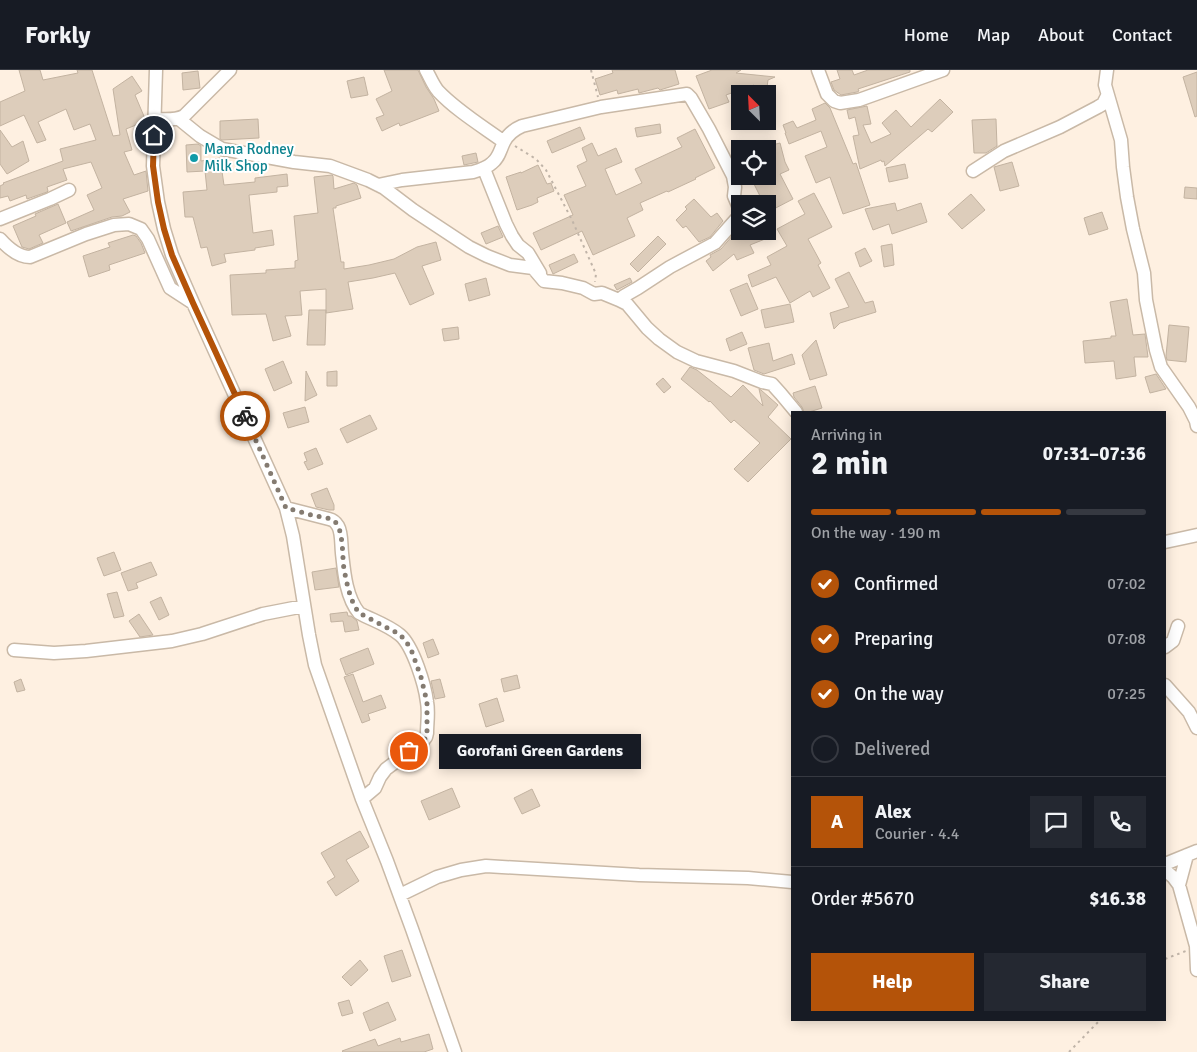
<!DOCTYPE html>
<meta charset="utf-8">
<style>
:root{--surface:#171b24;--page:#242831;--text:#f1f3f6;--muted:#9ea1a6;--line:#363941;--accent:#b45309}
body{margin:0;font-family:Signika,sans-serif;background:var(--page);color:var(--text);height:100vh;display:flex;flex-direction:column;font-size:19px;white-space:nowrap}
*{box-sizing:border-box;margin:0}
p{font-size:16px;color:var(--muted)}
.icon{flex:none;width:28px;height:28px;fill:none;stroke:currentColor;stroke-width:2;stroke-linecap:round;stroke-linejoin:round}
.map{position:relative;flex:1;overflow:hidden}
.panel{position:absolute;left:791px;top:341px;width:375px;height:610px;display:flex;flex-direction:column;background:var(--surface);border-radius:0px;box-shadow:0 2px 12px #0003}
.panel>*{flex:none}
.needle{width:32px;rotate:336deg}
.controls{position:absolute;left:731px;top:15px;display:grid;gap:10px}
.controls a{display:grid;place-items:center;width:45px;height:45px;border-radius:0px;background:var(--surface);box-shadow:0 2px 12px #0003;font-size:25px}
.pin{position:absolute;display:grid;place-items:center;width:42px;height:42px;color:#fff;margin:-21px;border:2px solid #fff;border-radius:50%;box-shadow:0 1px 5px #0007}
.courier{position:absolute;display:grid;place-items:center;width:50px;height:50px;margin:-25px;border:4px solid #b45309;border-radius:50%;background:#fff;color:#222;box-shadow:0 1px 6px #0007}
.bubble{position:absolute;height:35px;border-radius:0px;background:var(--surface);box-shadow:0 2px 12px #0003;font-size:16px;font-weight:800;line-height:35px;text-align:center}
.overview em{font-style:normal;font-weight:800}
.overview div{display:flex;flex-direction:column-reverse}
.overview{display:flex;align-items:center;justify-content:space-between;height:85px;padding:0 20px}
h1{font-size:32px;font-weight:800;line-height:38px}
.bar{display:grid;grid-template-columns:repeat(4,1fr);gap:8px 5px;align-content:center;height:60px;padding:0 20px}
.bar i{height:6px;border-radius:4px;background:var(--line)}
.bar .selected{background:var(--accent)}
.bar p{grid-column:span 4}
.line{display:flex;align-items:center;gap:12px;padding:0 20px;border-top:1px solid var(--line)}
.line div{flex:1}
.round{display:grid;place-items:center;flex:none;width:52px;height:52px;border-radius:0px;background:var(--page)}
ol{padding:0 20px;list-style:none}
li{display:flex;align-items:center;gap:15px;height:55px}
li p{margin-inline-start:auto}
li .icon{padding:5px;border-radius:50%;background:var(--accent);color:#fff;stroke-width:4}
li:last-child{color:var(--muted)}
li i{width:28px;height:28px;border:2px solid var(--line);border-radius:50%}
.cta{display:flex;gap:10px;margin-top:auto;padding:10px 20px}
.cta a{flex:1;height:58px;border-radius:0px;background:var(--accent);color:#fff;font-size:20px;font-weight:800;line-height:58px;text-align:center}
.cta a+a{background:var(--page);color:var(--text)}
header{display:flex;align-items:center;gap:30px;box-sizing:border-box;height:70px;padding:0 25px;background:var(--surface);border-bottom:1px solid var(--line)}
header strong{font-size:24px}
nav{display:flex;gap:28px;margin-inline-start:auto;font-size:18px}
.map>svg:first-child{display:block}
.building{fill:#ddcdbb;stroke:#c3b3a1}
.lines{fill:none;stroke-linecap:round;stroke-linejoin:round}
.minor-casing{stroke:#c9b9a7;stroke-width:15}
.path{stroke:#c0b4a8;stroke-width:2;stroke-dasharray:2.5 4;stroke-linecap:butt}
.minor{stroke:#fff;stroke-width:12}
.done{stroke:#847b71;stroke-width:5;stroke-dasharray:0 9}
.route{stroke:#b45309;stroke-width:6}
.culture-dot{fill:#0f9aa8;stroke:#fff;stroke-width:2}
.labels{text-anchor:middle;stroke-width:4;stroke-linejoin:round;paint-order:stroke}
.culture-label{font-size:15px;fill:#0d838f;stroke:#fff;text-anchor:start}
</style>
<header>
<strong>Forkly</strong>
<nav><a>Home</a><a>Map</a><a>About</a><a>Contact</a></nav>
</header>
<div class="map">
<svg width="1197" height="982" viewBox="0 0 1197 982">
<rect width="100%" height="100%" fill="#fef0e1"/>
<path class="building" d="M19,0H40L43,10L78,3L77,0H92L113,66L120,65L113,19L132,6L142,21L135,25L146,51L126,59L132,80L124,82L134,105L146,101L148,121L123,129L130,142L122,146L112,147L71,161L67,152L94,140L87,125L102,118L91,92L63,99L67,110L47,117L48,121L47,122L27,129L26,125L10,131L8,126L0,128V116L4,114L3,113L63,91L60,79L96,70L90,54L74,60L66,39L38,52L46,70L37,73L24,45L0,56V32L25,21Z
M384,0H418L426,17L434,29L439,41L400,56L399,53L382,61L376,48L384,45L376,29L392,21Z
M612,0H675L679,14L660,20L658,18L639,23L638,19L618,24L617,20L600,25L595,9L613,3Z
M712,0H741L736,3L775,7L768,10L766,24H753L754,15L726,25L729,32L709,39L696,6Z
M837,0H852L854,5L868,0H910V2L858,19L859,21L857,22L841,25L834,20L831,12L840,9Z
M198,1L200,18L183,20L182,3Z
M1197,2V46L1195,47L1183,7Z
M364,7L368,25L351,28L347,11Z
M940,29L953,42L932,62L928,59L885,96L884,91L882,92L881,90L860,99L853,66L859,65L855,47L849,49L847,40L867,36L871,54L863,55L871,73L891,64L882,53L896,40L911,57Z
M825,33L830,38L853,94L856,93L870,135L843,144L830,107L816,113L805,86L827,77L821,61L789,74L785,63H786L783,55L793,51L797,58L816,50L812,39Z
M258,49L259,68L222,70L220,69V51Z
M996,49L997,76L986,83H974L972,50Z
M660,54L661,63L637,67L635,58Z
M580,57L585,69L552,83L547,71Z
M695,59L715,98L695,108L696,109L668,122L667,121L640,133L643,140L627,148L635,166L593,185L582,161L541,180L533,163L573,145L564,125L586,116L577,96L587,91L582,78L592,73L598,86L616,78L622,92L605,99L616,125L642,113L635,99L682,77L677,68Z
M0,60L12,77L23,71L29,91L7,104L0,94Z
M780,73L785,92L789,100L780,104L793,129L768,142V134H764L754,114L770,106H772L768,89V76Z
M198,74L201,76V91L220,88L224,115L255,112V108L287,104L288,116L277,117V122L249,125L253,163L272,160L274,175L255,178V180L224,184L226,192L212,196L207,177L201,178L193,147H185L183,122L207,120L205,101L187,102L186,75Z
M476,83L478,92L464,95L462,86Z
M1012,92L1019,116L1000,121L994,97Z
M905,94L908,108L889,112L886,98Z
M538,95L547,114L551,113L554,121L537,128L538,132L532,135L517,140L506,107L521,102V103Z
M332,105L333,106L334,119L354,113L357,115L361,128L336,136V138H333L341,192H344V199L369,195L394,189L417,177L436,172L441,190L422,196L434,224L410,235L395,203L373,208L348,212L353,239L326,243V219L300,221L302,245L285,246L291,266L273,271L266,244L232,245L230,205L266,203V200L295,198V191L298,190L294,146L318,143L314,107Z
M1185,117L1197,118V129L1184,128Z
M814,123L832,157L808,169L821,193L818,195L830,218L813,227L810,221L790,233L776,207L752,217L748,205L771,195L767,187L787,176L777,159L805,144L798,131Z
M971,124L985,140L962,159L948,144Z
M694,129L711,147L717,143L723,151L710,167L699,172L686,156L683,158L676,150L687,139L685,137Z
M895,133L897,141L921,133L927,152L892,164L889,154L873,160L865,139Z
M58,134L66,153L39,165L43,173L29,179L22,177L13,156L36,146L35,144Z
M1102,142L1108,159L1089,165L1084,148Z
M498,156L503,167L486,174L481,163Z
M747,161H761L765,169L750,175L754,183L737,190L734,184L713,201L706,191L711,187L710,185L721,179L733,165L734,167Z
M133,165L136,166L141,173L145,183L109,195L110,200L89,207L83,186L110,177L108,173Z
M658,166L666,174L638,202L630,194Z
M892,174L894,195L884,197L881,176Z
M865,178L872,191L860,197L855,183Z
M574,184L578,192L553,204L549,195Z
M849,202L865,233L873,231L876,242L840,253L834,259L830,243L849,237L835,209Z
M486,208L490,225L469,231L465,214Z
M630,208L632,212L617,220L614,215Z
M747,213L758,239L741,246L730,220Z
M1127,229L1133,265L1145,264L1148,287H1134L1136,306L1116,309L1114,291L1085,293L1083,271L1111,268V266H1116L1110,232Z
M790,234L794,252L765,258L761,240Z
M309,240H326L325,275H307Z
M1169,255L1189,257L1186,292L1167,290L1166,286Z
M458,257L459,269L444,271L442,259Z
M742,262L747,274L730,281L726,269Z
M816,270L827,305L810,310L802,285Z
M769,273L773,291L792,284L795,294L764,304L754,300L748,278Z
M283,291L292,313L274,321L265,299Z
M690,297L697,300L731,327L743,315L763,336L759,319L761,320L778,335L768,347L791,369L748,412L734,399L760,373L734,350L731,353L710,331L709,332L681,309Z
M306,301L317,325L305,331Z
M337,301V316H327V302Z
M1156,304L1166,319L1150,323L1145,307Z
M663,308L671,317L664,323L656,314Z
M815,316L822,338L809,342H804L802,337L794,327L793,323Z
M305,337L309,352L288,358L283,343Z
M370,345L377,359L347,373L340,359Z
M316,378L323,394L308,400L304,392L307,391L304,383Z
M327,418L334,435V440H329L316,437L311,424Z
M114,482L121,500L104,506L97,488Z
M151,492L157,505L136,513L138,518L128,521L121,503Z
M336,498L339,517L315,520L312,502Z
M117,522L124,546L114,548L107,524Z
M161,527L169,545L159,550L150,532Z
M347,542L348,546H351L357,551L359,560L345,562L343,551L331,552L330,544Z
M139,544L153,565L140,567L129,551Z
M433,569L439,584L428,588L423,573Z
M368,578L374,594L346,605L340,589Z
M353,604L363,632L381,625L386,638L368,644L370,650L362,653L344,607Z
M517,605L520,618L504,622L501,609Z
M21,609L25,620L17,622L14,612Z
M440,609L445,627L435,629L431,611Z
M497,628L504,651L486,657L479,634Z
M452,718L460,737L429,750L421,731Z
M532,719L540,736L522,744L514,728Z
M360,761L369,777L346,790L359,811L336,826L327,812L335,807L321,783Z
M402,880L411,906L392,912L384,886Z
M360,890L368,900L351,916L342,907Z
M349,930L353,943L342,946L338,933Z
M388,932L396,950L370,961L363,943Z
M429,964L433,979L424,982H343L342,981L375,969L378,976L400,968L401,972Z"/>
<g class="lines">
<g class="minor-casing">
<path id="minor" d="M156,0L153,96L158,132L164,159L172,185L193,233L286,438L293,466L309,565L315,595L362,729L387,791L412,859L455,982
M426,0C430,7 433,15 438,21C457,41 482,56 504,72
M818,0L827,24L834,31L840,33L859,30L943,0
M1107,0L1105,15L1121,70L1123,97L1127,127L1133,159L1144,203L1146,230L1156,280L1161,297L1189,337L1196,351L1197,356
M154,49C164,49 174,51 184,46L230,0
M179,49L200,66L222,79L294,92L330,96L368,110L384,118L413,140L469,177L487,186L510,195L533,198L544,211L562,213L583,218L594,224L602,223L619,230L627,234L647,258L659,269L677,282L696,291L734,301L762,312L772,314L781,324L796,342
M484,99L506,154L512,166L518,175L528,183L540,203
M973,101L1004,81L1060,57L1098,37L1103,34L1107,26
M378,115L402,110L473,102C480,100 487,98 492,93C499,88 500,80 504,72C508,64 515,59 522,56L601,37L687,24L691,28L709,59L733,106L735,117L734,126L740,140
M0,149L50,129L69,120
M0,169C8,178 18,187 30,187L86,164L114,155L129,154L141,159L148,169L170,218L193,233
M619,230L624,226L638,218L670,197L715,173L740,145
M286,438L329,449C333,450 335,451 338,456C342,463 341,474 342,483C344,502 346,527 359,543C372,550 388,555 400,565C413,576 425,615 427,632C429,642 427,653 427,663L426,667L422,672L386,699L380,707L375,718L362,729
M1165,472L1197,465
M1165,577L1173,571L1178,556
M14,580L54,583L86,581L172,571L202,564L263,544L304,536
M1165,615L1189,642L1197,658
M1165,794L1197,781
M1165,800L1173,807L1179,815L1196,876L1197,900
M1179,815L1187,785
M400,825L437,807L461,800L486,796L639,805L748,808L792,812"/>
</g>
<path class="path" d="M591,0L598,27
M515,76L536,89L546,100L572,150L596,204L595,212
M1165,889L1186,881
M1069,982L1100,950"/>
<use href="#minor" class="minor"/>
</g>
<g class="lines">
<path class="done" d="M245,346L286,438C294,440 303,443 312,445C319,447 328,447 334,451C344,458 342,488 344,499C347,514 350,531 359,543L399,564L406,571L412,582L421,607L427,632V663L426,668L422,672L409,681"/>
<path class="route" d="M154,65L153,96L158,132L164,159L172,185L193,233L245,346"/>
</g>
<circle class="culture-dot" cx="194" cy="88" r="5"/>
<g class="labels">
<g class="culture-label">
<text x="204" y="84">Mama Rodney<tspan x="204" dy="17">Milk Shop</tspan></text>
</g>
</g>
</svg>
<div class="controls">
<a><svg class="needle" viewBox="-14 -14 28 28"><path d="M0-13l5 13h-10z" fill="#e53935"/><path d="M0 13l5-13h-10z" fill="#9ea1a6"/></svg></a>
<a><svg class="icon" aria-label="locate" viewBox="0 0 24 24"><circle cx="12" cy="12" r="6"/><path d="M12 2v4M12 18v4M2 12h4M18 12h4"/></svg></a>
<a><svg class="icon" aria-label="layers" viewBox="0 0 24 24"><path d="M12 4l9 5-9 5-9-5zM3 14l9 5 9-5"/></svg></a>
</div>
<div class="pin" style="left:409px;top:681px;background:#ea580c"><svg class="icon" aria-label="bag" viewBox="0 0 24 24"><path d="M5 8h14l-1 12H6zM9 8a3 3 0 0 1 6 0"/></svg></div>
<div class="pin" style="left:154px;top:65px;background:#1f2937"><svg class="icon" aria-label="home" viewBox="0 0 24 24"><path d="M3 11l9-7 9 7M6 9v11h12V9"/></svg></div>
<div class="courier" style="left:245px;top:346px"><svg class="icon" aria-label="bike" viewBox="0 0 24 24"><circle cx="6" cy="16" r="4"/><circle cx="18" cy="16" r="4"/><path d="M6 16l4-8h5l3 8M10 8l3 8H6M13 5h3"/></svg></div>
<div class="bubble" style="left:439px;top:664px;width:202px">Gorofani Green Gardens</div>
<section class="panel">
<div class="overview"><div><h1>2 min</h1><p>Arriving in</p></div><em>07:31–07:36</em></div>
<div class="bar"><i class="selected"></i><i class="selected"></i><i class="selected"></i><i></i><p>On the way · 190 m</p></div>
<ol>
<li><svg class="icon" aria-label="check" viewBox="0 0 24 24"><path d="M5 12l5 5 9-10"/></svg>Confirmed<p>07:02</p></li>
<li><svg class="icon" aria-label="check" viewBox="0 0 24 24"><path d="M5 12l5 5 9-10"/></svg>Preparing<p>07:08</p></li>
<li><svg class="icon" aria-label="check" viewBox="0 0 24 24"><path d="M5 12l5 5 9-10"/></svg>On the way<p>07:25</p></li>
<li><i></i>Delivered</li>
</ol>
<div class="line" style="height:90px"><b class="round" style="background:var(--accent);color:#fff">A</b><div><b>Alex</b><p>Courier · 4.4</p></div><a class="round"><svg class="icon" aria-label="chat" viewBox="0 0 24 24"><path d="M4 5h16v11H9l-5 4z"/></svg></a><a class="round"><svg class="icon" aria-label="phone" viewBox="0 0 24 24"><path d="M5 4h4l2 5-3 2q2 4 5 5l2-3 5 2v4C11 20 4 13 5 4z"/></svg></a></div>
<div class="line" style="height:65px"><div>Order #5670</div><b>$16.38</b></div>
<div class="cta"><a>Help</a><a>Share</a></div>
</section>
</div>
